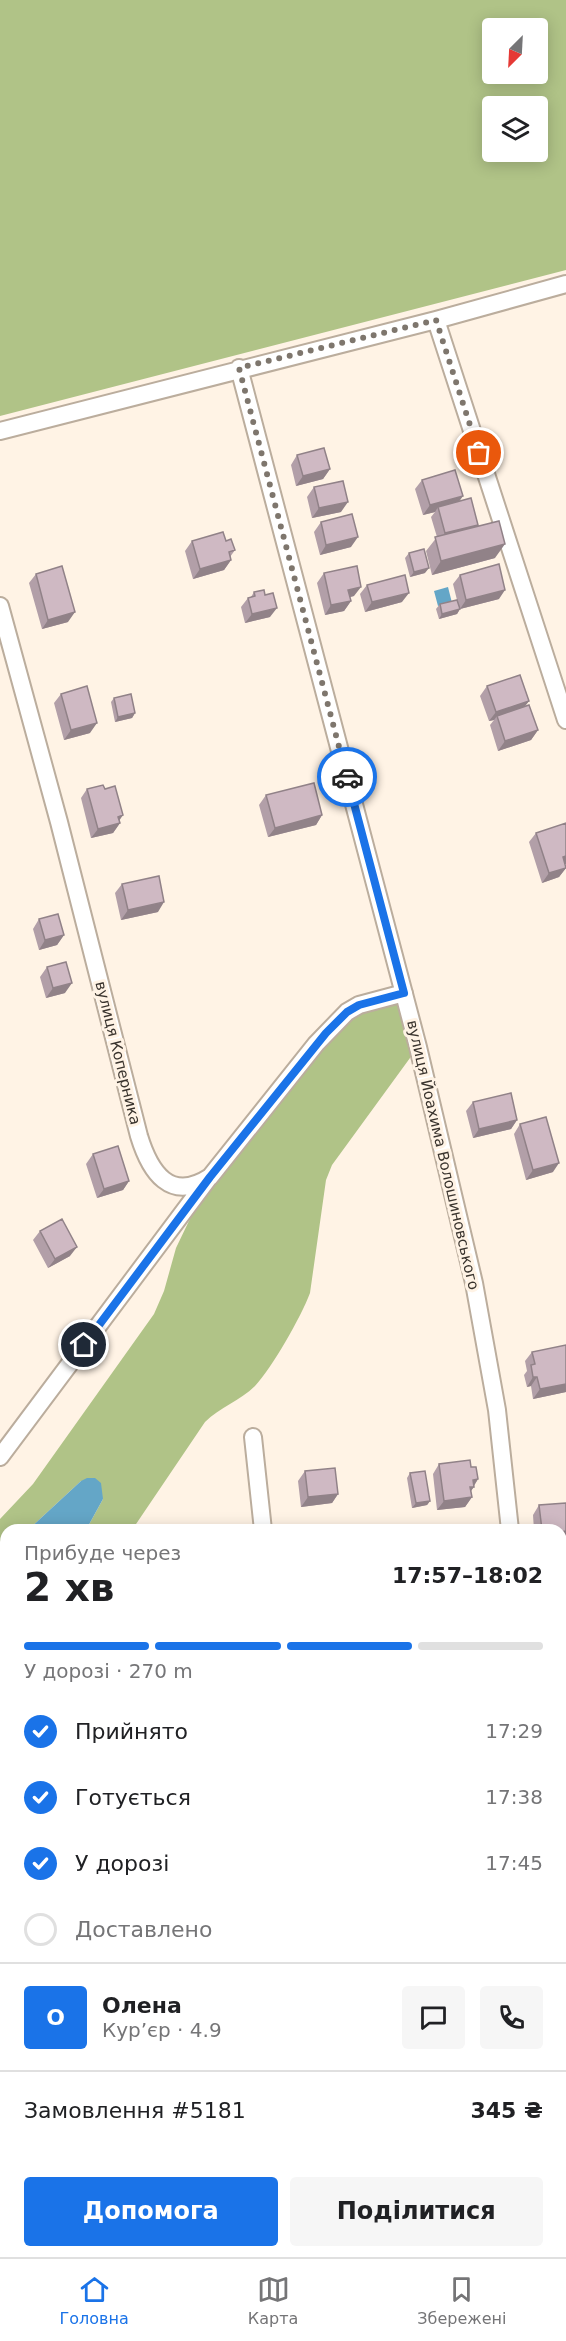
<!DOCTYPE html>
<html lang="uk">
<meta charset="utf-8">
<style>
:root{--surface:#fff;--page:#f6f6f6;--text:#202124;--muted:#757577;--line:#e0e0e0;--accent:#1a73e8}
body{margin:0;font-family:"DejaVu Sans",sans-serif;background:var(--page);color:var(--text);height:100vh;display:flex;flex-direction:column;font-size:22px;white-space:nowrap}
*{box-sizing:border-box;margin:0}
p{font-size:20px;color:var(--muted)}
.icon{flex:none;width:33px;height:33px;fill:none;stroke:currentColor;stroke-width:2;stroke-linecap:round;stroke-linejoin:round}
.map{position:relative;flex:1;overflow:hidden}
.drawer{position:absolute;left:0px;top:1524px;width:567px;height:734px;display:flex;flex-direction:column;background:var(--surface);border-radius:18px 18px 0 0;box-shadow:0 3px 15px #0003}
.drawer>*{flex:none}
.needle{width:39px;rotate:204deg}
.fabs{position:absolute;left:482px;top:18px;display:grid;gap:12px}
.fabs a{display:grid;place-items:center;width:66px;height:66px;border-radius:6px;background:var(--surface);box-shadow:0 3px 15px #0003;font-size:30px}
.pin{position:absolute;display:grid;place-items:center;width:51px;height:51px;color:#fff;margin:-26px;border:3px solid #fff;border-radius:50%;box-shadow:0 2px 6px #0007}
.courier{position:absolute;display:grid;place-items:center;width:60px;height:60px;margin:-30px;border:4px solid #1a73e8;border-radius:50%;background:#fff;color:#222;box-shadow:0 2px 8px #0007}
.overview em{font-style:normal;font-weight:800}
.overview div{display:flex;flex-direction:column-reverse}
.overview{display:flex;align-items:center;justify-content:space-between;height:102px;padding:0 24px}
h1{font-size:39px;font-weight:800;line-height:45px}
.bar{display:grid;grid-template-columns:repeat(4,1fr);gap:9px 6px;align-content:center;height:72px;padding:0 24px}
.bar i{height:8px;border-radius:4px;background:var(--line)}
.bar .active{background:var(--accent)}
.bar p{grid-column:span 4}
.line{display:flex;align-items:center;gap:15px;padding:0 24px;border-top:2px solid var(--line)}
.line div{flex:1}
.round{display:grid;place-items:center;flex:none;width:63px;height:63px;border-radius:6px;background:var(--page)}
ol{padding:0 24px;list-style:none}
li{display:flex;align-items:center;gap:18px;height:66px}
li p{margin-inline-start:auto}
li .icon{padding:6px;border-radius:50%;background:var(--accent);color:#fff;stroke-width:4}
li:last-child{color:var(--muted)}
li i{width:33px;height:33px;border:3px solid var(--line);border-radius:50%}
.button{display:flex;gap:12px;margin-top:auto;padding:12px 24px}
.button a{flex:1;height:69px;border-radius:6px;background:var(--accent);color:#fff;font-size:24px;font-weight:800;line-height:69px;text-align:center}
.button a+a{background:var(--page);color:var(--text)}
.dock{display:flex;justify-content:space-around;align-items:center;height:84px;border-top:2px solid var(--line);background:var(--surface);font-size:16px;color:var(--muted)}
.dock a{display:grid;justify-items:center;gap:3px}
.dock .active{color:var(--accent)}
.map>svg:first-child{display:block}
.forest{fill:#b0c387;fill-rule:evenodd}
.water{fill:#64a6c7}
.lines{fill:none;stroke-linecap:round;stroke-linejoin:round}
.street-casing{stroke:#bbad9d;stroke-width:20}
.street{stroke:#fff;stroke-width:16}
.wall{fill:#b29fa8}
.shaded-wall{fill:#918288}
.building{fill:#cfb9c3;stroke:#918288;stroke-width:1.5}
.done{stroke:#7e766d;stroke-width:6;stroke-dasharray:0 10.8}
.route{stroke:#1a73e8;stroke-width:8}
.labels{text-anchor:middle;stroke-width:6;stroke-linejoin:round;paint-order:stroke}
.street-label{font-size:15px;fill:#39332d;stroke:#fff3e5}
</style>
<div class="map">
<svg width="566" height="2257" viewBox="0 0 566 2257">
<rect width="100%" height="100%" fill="#fff3e5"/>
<path class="forest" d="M0,0H566V270L0,416ZM492,28H537V74H492ZM492,106H537V152H492Z
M404,993L418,1047L332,1165L326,1180L310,1293C301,1317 272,1368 255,1386C240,1401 220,1407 205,1422L132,1530H86L103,1499L81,1481L28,1530H6V1550L0,1555V1519L33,1484L154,1314L164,1291L176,1248L210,1177L347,1012Z"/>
<path class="water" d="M448,587L452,603L438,606L434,591Z
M87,1478H95L101,1483L103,1499L86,1530H28L81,1481Z
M6,1550V1626L0,1629V1555Z"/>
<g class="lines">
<g class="street-casing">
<path id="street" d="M436,320L566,720
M239,368L418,1047L474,1283L497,1410L510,1530
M0,431L436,320L566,284
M0,606L59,822L139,1136C150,1172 170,1203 210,1177L316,1044L347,1012L359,1005L404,993
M253,1437L263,1530
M0,1457L208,1179
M561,2010L566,2057
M345,2252V2257"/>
</g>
<use href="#street" class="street"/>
</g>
<path class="wall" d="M297,455L330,469L323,479L296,486L291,465Z
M422,480L459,502L477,526L495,558L432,575L426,551L437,537L431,517L435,512L423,515L415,489Z
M314,487L341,512L312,518L307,497Z
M321,522L351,547L320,555L314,532Z
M192,541H226L235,550L230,557L231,560L224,570L193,579L185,551Z
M409,553L425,573L410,577L405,558Z
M324,573L354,596L350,597L351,601L344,611L325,615L317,583Z
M36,574L68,622L42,629L29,583Z
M460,575L499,599L460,609L457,614L439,619L436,609L440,604L457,600L453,584Z
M367,585L402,602L365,612L360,594Z
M254,592L270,617L245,623L241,607L248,598L251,597Z
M487,686L529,701L525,706L538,730L531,740L498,751L490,725L494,720L489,721L480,696Z
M61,694L90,733L64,740L54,703Z
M114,698L135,713L132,718L115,722L111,702Z
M87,789H105L120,823L113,833L91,838L81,798Z
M266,795L322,815L316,825L268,837L259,805Z
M536,833L565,864L566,868L559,877L542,883L529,842Z
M122,884L158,912L121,920L115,893Z
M39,919L64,935L57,945L39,950L33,929Z
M47,967L65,993L46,998L40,977Z
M473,1102L517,1120L511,1129L473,1138L466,1111Z
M520,1124L553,1172L526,1180L514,1134Z
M93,1154L129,1181L123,1190L97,1198L86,1164Z
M40,1231L70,1256L48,1268L33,1240Z
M532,1352L566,1392L533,1399L531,1386L527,1387L524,1375L527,1371L525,1361Z
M439,1464L471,1467L478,1479L471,1491L472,1497L465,1507L437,1510L433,1474Z
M305,1471L338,1494L332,1503L301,1507L298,1481Z
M410,1473L430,1501L427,1505L412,1508L407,1478Z
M566,1503V1539L565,1540L561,1541V1530H534L533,1515L539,1505Z
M565,1620H566V1662H562L561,1652V1626Z
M30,2252H71L68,2257H31Z
M288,2252H322L289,2257Z
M507,2252H553L550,2256L539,2257H507Z"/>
<path class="shaded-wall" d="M330,469L323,479L296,486L303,476Z
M463,496L456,506L438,507L435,512L423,515L430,505Z
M348,502L341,512L312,518L319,508Z
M478,525L472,534L438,543L445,533Z
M358,537L351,547L320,555L326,545Z
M505,544L495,558L432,575L441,561Z
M231,560L224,570L193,579L200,569Z
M429,568L425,573L410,577L414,572Z
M361,587L354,596L342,599L348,590Z
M505,590L499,599L460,609L457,614L439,619L442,614L460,609L466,600Z
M409,593L402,602L365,612L372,602Z
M351,601L344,611L325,615L331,605Z
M277,608L270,617L245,623L252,614Z
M75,612L68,622L42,629L48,620Z
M529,701L522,710L497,716L494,720L489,721L496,712Z
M135,713L132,718L115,722L118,717Z
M97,723L90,733L64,740L71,730Z
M538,730L531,740L498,751L505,741Z
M123,815L117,824L120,823L113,833L91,838L98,829L118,817Z
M322,815L316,825L268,837L275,828Z
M566,856V864L556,867L563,857Z
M566,868L559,877L542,883L549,873Z
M164,902L158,912L121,920L128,910Z
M64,935L57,945L39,950L45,940Z
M72,983L65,993L46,998L53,988Z
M517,1120L511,1129L473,1138L479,1129Z
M559,1163L553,1172L526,1180L533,1170Z
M129,1181L123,1190L97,1198L104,1189Z
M77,1247L70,1256L48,1268L55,1259Z
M533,1377H537L531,1386L527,1387Z
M566,1384V1392L533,1399L540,1389Z
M478,1479L473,1487H474L467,1496L473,1480Z
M338,1494L332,1503L301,1507L308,1497Z
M472,1497L465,1507L437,1510L444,1501Z
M430,1501L427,1505L412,1508L416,1503Z
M566,1531V1539L565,1540L561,1541V1532Z
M561,1553H566V1561L561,1562Z
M561,1597H566V1606H561Z
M0,1798H6V1806L0,1807Z
M71,2252L68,2257H38H39Z
M292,2252H322L289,2257Z
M515,2252H553L550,2256L539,2257H511Z"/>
<path class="building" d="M324,448L330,469L303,476L297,455Z
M455,470L463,496L430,505L422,480Z
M343,481L348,502L319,508L314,487Z
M471,498L478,525L445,533L438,507Z
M352,514L358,537L326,545L321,522Z
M499,521L505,544L441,561L435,537Z
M223,532L226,541L231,539L235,550L229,552L231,560L200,569L192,541Z
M424,549L429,568L414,572L409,553Z
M499,564L505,590L466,600L460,575Z
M62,566L75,612L48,620L36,574Z
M357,566L361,587L348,590L351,601L331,605L324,573Z
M405,575L409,593L372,602L367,585Z
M264,590L265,595L273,593L277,608L252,614L248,598L255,596L254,592Z
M457,600L460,609L442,614L440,604Z
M520,675L529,701L496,712L487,686Z
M87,686L97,723L71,730L61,694Z
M131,694L135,713L118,717L114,698Z
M529,705L538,730L505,741L497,716Z
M314,783L322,815L275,828L266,795Z
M103,785L105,789L115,786L123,815L118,817L120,823L98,829L87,789Z
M566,823V856L563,857L566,868L549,873L536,833Z
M159,876L164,902L128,910L122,884Z
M58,914L64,935L45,940L39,919Z
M66,962L72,983L53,988L47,967Z
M511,1093L517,1120L479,1129L473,1102Z
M546,1117L559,1163L533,1170L520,1124Z
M118,1146L129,1181L104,1189L93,1154Z
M62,1219L77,1247L55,1259L40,1231Z
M566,1345V1384L540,1389L537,1377H533L531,1365L535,1364L532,1352Z
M470,1460L471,1467H476L478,1479L473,1480L474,1487H470L472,1497L444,1501L439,1464Z
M335,1468L338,1494L308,1497L305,1471Z
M425,1471L430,1501L416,1503L410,1473Z
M566,1503V1531L561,1532V1530H542L539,1505Z
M561,1541H566V1553H561Z
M566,1564V1597H561V1565Z
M6,1772V1798H0V1773Z
M38,2252H71L39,2257Z"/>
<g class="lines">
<path class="done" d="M347,777L239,368L436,320L479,453"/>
<path class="route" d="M84,1345L210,1177L326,1033L347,1012L359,1005L404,993L347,777"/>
</g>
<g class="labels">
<g class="street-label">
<text transform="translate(118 1053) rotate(76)" y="5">вулиця Коперника</text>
<text transform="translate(443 1155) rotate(77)" y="5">вулиця Йоахима Волошиновського</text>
</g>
</g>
</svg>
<div class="fabs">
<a><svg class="needle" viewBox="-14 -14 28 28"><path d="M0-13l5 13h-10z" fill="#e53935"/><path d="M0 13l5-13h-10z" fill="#757577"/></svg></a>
<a><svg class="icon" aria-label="layers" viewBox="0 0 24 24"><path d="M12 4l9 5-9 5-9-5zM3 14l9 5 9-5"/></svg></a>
</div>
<div class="pin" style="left:479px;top:453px;background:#ea580c"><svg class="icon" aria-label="bag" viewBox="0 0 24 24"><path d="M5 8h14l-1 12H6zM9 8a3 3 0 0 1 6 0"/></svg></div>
<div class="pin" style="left:84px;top:1345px;background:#1f2937"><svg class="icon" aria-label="home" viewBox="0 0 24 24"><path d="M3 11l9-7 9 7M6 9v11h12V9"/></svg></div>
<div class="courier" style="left:347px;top:777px"><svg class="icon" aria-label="car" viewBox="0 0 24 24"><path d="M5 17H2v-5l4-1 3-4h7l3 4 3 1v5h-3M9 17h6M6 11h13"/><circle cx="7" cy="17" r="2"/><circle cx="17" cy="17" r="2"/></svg></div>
<section class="drawer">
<div class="overview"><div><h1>2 хв</h1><p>Прибуде через</p></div><em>17:57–18:02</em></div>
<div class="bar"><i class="active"></i><i class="active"></i><i class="active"></i><i></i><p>У дорозі · 270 m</p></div>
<ol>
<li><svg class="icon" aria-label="check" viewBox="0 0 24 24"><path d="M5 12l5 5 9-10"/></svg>Прийнято<p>17:29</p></li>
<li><svg class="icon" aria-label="check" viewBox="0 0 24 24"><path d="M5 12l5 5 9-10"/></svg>Готується<p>17:38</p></li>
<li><svg class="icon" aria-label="check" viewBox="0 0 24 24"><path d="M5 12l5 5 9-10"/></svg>У дорозі<p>17:45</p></li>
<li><i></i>Доставлено</li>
</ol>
<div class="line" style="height:108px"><b class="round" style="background:var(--accent);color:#fff">О</b><div><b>Олена</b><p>Кур’єр · 4.9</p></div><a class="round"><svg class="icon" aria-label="chat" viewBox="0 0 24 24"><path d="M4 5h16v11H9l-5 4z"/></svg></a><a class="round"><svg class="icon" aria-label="phone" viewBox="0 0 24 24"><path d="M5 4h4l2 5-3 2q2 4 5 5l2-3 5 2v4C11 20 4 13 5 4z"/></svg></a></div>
<div class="line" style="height:78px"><div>Замовлення #5181</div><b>345 ₴</b></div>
<div class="button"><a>Допомога</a><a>Поділитися</a></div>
</section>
</div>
<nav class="dock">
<a class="active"><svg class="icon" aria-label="home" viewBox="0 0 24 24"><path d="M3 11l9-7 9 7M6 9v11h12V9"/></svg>Головна</a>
<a><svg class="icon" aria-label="map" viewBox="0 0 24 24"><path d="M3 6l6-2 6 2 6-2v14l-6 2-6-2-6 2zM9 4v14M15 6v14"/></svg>Карта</a>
<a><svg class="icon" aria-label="saved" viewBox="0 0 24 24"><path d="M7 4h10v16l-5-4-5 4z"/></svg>Збережені</a>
</nav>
